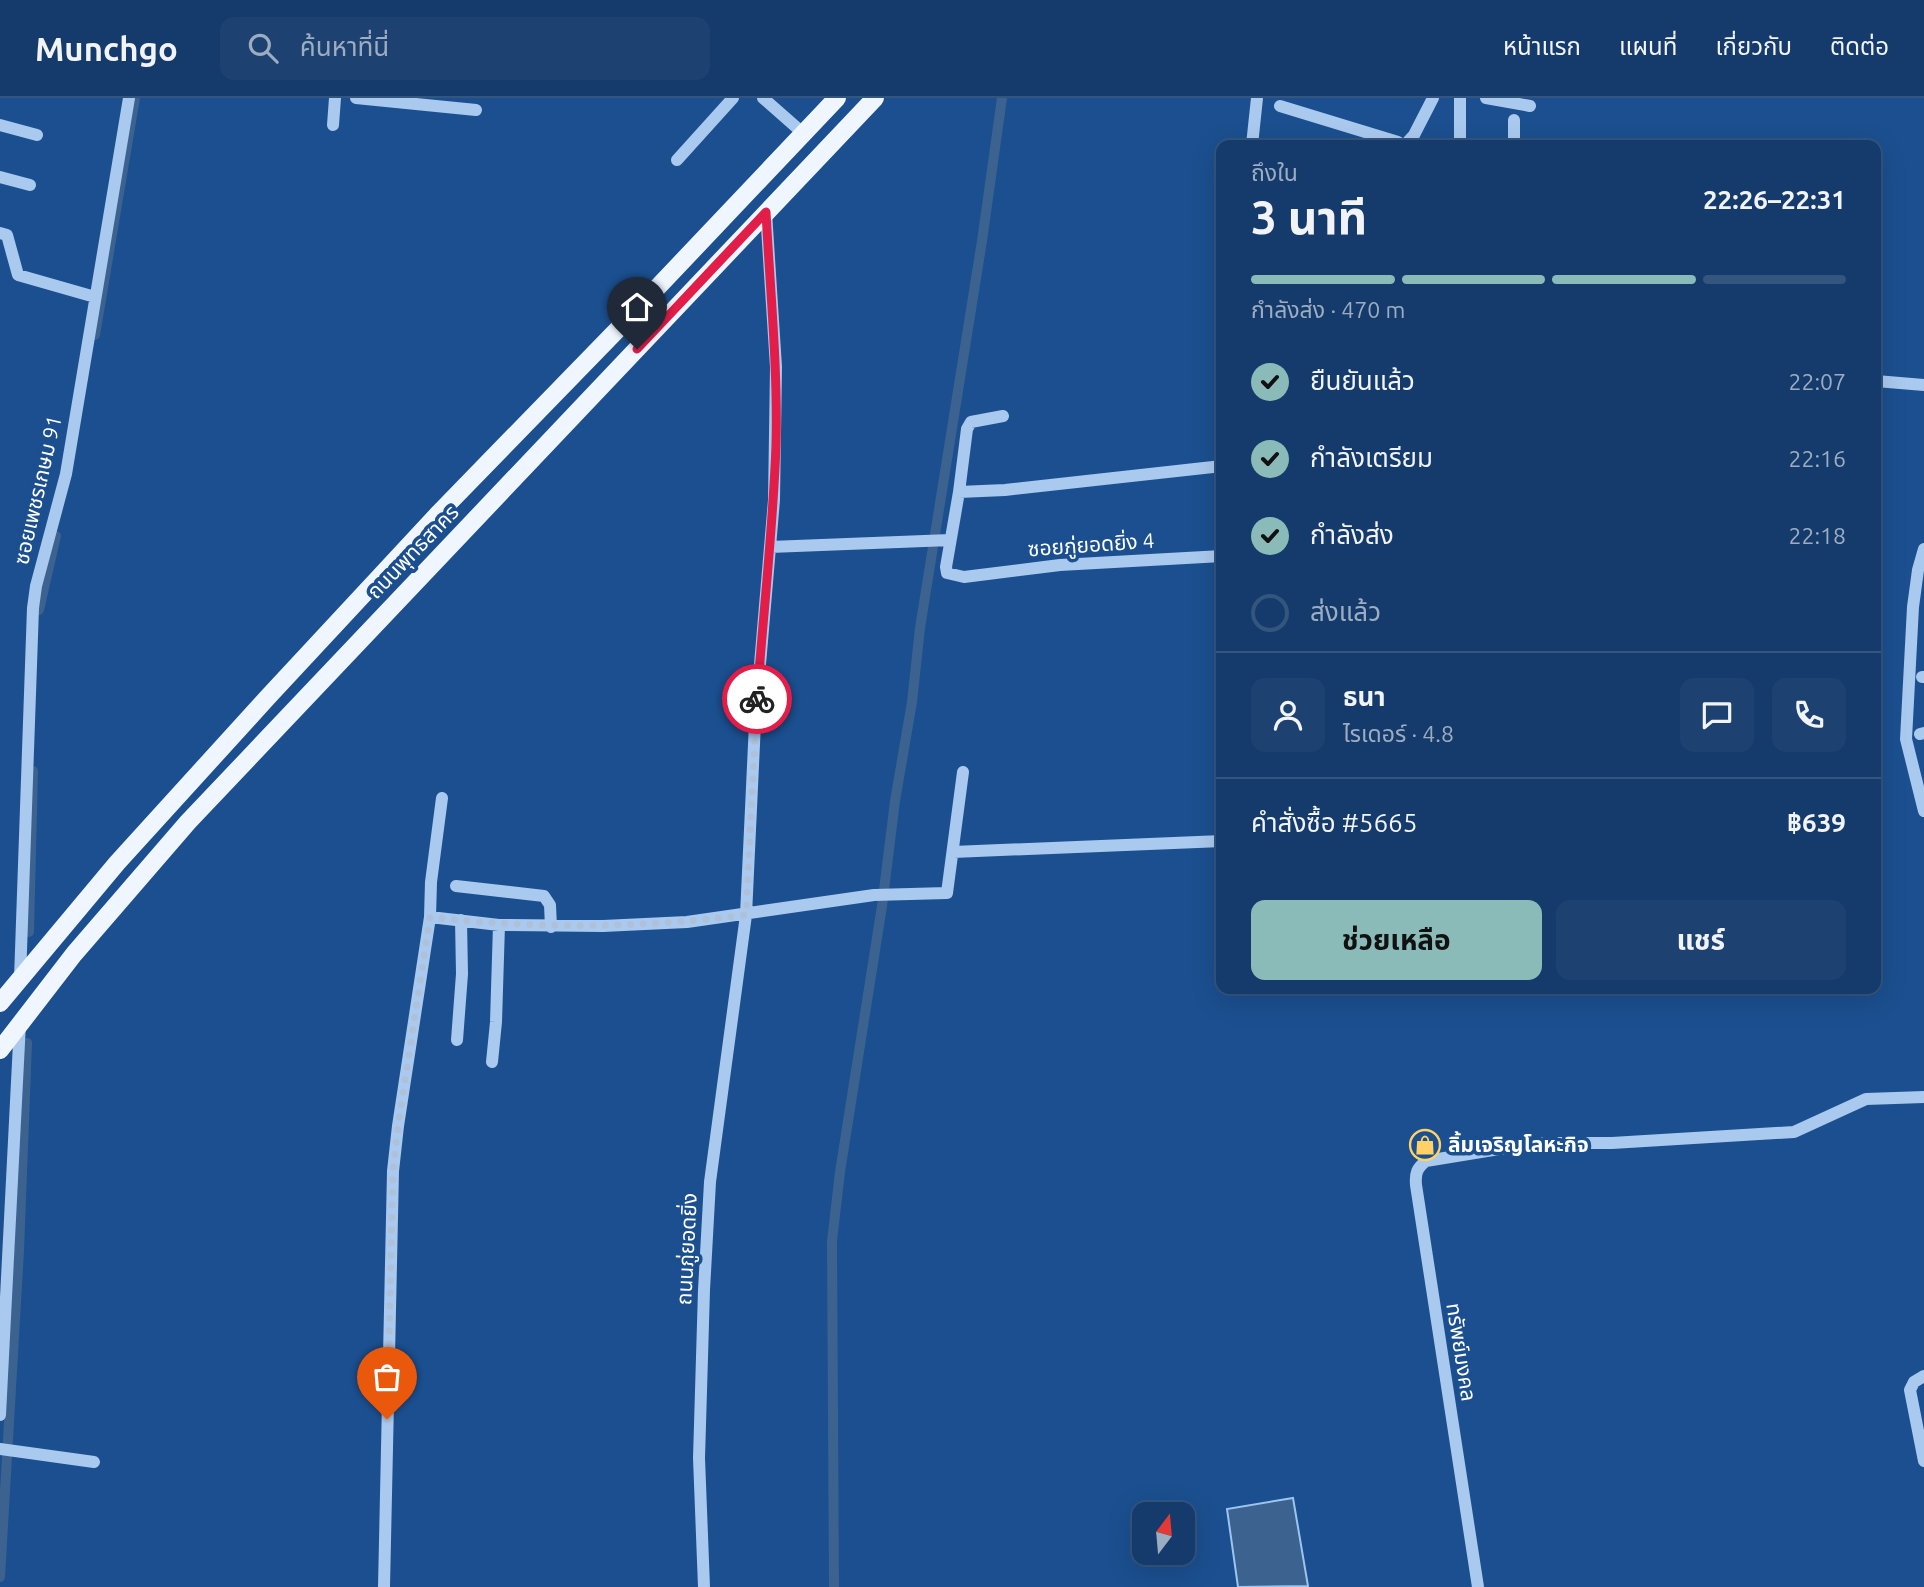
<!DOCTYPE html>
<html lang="th">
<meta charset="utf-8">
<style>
:root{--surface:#143b6b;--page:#1d4271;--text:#f1f3f6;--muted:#9dadc1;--line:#33557e;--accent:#8bbbb9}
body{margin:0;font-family:Ubuntu,"Noto Sans Thai",sans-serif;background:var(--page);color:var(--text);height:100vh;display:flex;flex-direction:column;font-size:26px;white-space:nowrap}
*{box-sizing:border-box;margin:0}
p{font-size:23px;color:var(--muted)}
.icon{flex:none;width:38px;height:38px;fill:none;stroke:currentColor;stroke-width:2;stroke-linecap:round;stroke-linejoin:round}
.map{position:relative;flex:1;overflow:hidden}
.panel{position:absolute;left:1216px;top:42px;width:665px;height:854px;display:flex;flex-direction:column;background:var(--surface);border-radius:14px;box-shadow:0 7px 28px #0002,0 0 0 2px var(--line)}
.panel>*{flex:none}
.needle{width:46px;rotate:16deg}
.fabs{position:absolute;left:1132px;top:1404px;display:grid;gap:14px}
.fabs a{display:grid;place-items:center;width:63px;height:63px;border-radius:14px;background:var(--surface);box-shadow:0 7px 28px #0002,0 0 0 2px var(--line);font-size:35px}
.pin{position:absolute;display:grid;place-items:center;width:60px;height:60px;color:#fff;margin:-72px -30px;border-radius:50% 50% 50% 0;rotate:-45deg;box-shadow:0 0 7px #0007}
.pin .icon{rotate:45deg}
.courier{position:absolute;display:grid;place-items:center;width:70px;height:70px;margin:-35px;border:5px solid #e11d48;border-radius:50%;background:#fff;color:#222;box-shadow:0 2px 9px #0007}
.overview em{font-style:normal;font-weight:700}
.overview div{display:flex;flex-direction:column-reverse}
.overview{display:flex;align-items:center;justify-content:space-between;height:119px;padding:0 35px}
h1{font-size:46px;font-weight:700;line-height:52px}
.bar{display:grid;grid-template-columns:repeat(4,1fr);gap:10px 7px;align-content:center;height:84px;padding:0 35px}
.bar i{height:9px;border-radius:5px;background:var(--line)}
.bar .active{background:var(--accent)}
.bar p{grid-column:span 4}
.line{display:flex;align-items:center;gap:18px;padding:0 35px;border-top:2px solid var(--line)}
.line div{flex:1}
.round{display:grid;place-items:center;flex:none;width:74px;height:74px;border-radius:14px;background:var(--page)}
ol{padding:0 35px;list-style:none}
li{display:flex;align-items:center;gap:21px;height:77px}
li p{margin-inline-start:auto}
li .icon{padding:7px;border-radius:50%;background:var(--accent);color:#111;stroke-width:4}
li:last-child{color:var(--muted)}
li i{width:38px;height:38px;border:4px solid var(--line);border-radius:50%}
.primary-button{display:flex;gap:14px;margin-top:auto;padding:14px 35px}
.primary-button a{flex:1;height:80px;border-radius:14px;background:var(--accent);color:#111;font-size:28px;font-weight:700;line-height:80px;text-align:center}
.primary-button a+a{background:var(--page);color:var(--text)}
header{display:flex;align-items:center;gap:42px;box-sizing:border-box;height:98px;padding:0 35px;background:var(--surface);border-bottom:2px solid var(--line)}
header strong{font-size:33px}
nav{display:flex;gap:38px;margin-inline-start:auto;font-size:24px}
.search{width:490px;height:63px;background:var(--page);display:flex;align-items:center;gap:18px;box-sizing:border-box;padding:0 24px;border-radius:14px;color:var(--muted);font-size:26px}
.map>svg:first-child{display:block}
.water{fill:#3c6290;stroke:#9cc4f0;stroke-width:2}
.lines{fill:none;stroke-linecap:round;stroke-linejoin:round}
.canal{stroke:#3c6290;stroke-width:10}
.minor{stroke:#a9c9ee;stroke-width:12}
.major{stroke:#f0f6ff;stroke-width:18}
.done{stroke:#afc1d8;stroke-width:7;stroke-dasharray:0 12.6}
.route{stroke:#e11d48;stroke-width:9}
.labels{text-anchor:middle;stroke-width:7;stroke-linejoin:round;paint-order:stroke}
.street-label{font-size:21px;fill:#fff;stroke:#1b4f8f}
.poi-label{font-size:21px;font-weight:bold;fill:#fff;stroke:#1b4f8f;text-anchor:start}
</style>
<header>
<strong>Munchgo</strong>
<div class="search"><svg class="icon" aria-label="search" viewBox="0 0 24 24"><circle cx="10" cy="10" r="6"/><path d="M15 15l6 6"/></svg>ค้นหาที่นี่</div>
<nav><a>หน้าแรก</a><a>แผนที่</a><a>เกี่ยวกับ</a><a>ติดต่อ</a></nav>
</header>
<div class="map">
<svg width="1924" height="1489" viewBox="0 0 1924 1489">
<rect width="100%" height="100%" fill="#1b4f8f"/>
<path class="water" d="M1293,1400L1308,1488L1238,1489L1227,1411Z"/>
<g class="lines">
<path class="canal" d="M95,237L135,0
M39,512L56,438
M29,834L33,673
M0,1479L19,1153L27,945
M834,1489L832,1143L840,1074L882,808L895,703L912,604L920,530L982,143L1002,0"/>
<path class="minor" d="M356,0L476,12
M763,0L804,36
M1486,0L1530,8
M1280,8L1398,44L1402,47
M1514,22V47
M0,27L37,37
M333,27L335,0
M1252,47L1257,0
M1405,47L1414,37L1433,0
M1460,47V0
M677,62L733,0
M0,79L30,87
M0,135L7,137L18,177L95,199
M1876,283L1924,287
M1003,318L971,324L967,331L959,394L946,469L947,475L964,479L1060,467L1222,458
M959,394L1005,392L1222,368
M770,449L950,442
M1924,451L1918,472L1913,509L1906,641L1924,713
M1922,579H1924
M1920,636L1924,635
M953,754L1222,743
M456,788L544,798L550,807L551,829
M430,819L499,827L603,828L687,824L874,797L947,795L963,674
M20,881L33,510L36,488L66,376L129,0
M457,942L462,876L461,822
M492,964L496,924L499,827
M1924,1278L1914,1284L1910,1292L1924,1363
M0,1317L20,925
M0,1351L94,1364
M384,1489L393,1073L398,1028L430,819L431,784L442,700
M704,1489L699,1360L704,1192L710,1084L746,817L755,625L774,402L776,269L766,114
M1478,1489L1416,1087C1415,1075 1417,1070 1426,1063L1536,1045H1612L1794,1034L1866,1001L1924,999"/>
<path class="major" d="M0,905L117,765L267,600L439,415L619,230L837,0
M0,952L74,856L188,724L875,0"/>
</g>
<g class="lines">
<path class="done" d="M387,1321L393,1073L398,1028L430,819C536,831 640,830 746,817L757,601"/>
<path class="route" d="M637,251L766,114C770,192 778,269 776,347C773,432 763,517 757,601"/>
</g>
<defs>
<g id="shop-ring" transform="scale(1.575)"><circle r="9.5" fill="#1b4f8f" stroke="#ffd166" stroke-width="1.5"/><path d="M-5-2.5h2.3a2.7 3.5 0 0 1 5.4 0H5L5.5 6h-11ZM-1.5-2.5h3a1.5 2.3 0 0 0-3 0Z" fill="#ffd166"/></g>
</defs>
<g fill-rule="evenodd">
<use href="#shop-ring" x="1425" y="1047"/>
</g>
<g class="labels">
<g class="street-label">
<text transform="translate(38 392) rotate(-77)" y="7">ซอยเพชรเกษม 91</text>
<text transform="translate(1091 447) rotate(-4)" y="7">ซอยภู่ยอดยิ่ง 4</text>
<text transform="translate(413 454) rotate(-46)" y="7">ถนนพุทธสาคร</text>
<text transform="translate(687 1151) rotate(-87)" y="7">ถนนภู่ยอดยิ่ง</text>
<text transform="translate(1461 1254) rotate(81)" y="7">ทรัพย์มงคล</text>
</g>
<g class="poi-label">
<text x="1448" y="1054">ลิ้มเจริญโลหะกิจ</text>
</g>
</g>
</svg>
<div class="fabs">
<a><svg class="needle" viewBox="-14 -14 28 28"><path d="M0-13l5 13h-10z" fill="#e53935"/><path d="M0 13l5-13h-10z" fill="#9dadc1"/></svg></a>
</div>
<div class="pin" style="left:387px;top:1321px;background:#ea580c"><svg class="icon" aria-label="bag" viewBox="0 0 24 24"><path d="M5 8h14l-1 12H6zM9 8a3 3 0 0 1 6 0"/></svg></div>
<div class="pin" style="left:637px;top:251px;background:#1f2937"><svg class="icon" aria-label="home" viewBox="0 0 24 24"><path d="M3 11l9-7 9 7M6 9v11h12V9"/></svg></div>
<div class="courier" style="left:757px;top:601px"><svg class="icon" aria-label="bike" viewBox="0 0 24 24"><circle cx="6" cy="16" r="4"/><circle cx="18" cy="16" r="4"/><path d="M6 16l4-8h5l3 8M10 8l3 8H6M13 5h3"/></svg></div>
<section class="panel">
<div class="overview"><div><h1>3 นาที</h1><p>ถึงใน</p></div><em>22:26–22:31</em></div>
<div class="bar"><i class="active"></i><i class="active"></i><i class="active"></i><i></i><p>กำลังส่ง · 470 m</p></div>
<ol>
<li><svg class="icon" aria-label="check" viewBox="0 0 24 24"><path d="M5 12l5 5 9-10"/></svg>ยืนยันแล้ว<p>22:07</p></li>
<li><svg class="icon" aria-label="check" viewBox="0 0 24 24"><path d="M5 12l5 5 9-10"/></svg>กำลังเตรียม<p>22:16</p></li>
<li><svg class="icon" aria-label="check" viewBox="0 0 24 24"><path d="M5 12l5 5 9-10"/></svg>กำลังส่ง<p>22:18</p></li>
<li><i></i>ส่งแล้ว</li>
</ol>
<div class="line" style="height:126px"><a class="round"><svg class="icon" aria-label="person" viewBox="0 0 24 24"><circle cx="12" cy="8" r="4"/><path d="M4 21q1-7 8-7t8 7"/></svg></a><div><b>ธนา</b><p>ไรเดอร์ · 4.8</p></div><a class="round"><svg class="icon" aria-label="chat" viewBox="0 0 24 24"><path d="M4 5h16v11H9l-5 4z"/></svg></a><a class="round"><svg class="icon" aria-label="phone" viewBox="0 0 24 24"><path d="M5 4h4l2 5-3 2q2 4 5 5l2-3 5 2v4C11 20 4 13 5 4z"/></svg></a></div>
<div class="line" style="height:91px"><div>คำสั่งซื้อ #5665</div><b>฿639</b></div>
<div class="primary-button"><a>ช่วยเหลือ</a><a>แชร์</a></div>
</section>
</div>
